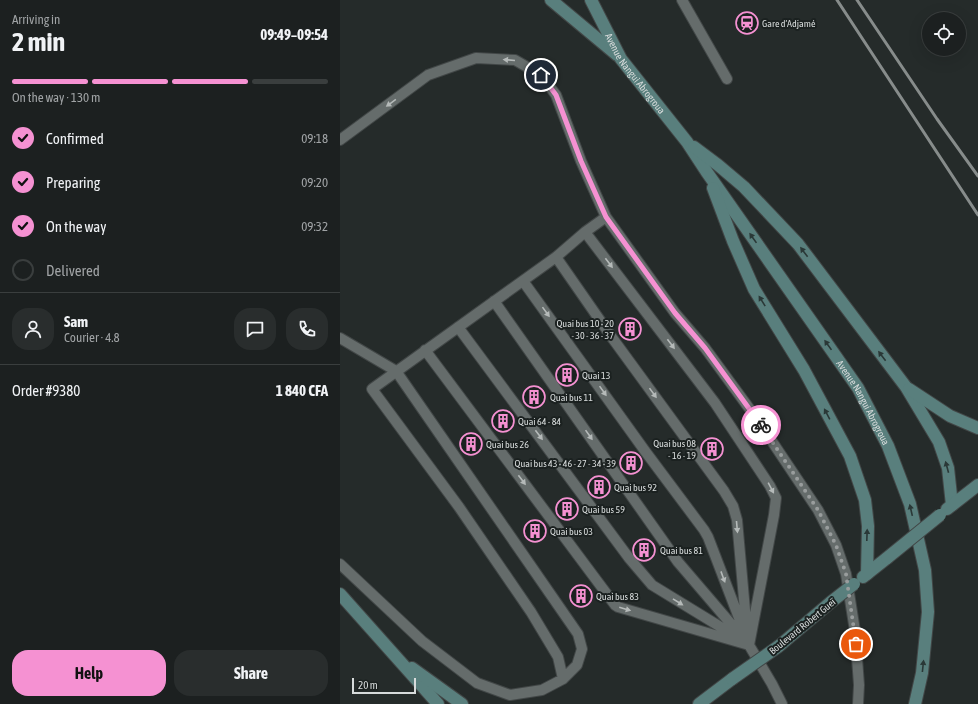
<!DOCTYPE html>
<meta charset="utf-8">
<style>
:root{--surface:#1c2020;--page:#292d2d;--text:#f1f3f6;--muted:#a0a3a5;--line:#3a3e3e;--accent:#f591d2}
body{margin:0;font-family:"Asap Condensed",sans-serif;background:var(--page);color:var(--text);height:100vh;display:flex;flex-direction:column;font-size:15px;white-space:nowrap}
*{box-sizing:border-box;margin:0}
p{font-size:13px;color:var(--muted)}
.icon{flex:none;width:22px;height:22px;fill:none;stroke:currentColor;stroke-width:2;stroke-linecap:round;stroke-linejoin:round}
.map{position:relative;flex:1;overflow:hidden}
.panel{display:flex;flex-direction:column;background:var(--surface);width:340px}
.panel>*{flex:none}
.fabs{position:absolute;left:582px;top:12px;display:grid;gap:8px}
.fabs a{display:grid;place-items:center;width:44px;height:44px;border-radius:50%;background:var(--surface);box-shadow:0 4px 16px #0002,0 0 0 1px var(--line);font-size:20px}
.scale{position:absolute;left:12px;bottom:10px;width:64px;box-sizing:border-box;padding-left:4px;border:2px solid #d7dbdb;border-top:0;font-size:11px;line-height:14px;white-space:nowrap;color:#d7dbdb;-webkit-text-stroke:3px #1b2120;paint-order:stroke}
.pin{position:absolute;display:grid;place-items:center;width:34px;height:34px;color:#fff;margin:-17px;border:2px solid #fff;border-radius:50%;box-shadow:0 1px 4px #0007}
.courier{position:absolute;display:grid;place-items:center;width:40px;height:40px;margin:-20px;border:3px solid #f591d2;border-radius:50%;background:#fff;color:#222;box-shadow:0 1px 5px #0007}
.summary em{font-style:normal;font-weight:700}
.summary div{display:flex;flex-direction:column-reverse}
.summary{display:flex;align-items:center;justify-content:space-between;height:68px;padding:0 12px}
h1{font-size:26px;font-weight:700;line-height:30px}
.bar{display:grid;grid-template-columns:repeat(4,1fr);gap:6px 4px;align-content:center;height:48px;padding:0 12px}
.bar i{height:5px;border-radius:3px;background:var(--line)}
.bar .current{background:var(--accent)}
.bar p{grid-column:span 4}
.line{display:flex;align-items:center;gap:10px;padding:0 12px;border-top:1px solid var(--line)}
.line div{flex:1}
.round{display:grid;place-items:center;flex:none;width:42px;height:42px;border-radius:16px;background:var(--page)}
ol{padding:0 12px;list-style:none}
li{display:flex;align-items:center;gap:12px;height:44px}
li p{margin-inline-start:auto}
li .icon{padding:4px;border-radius:50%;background:var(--accent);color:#111;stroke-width:4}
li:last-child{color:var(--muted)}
li i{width:22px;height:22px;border:2px solid var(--line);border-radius:50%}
.action{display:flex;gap:8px;margin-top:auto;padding:8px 12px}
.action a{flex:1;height:46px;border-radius:16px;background:var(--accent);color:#111;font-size:16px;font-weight:700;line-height:46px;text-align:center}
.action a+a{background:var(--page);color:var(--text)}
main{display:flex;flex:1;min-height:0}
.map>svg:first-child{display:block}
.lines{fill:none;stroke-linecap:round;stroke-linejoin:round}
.lane-casing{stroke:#424747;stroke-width:12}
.secondary-casing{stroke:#424747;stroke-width:14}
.lane{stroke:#656c6b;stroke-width:10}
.secondary{stroke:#597f7d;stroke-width:12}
.rail{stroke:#878c8b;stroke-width:3}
.secondary-bridge-casing{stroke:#424747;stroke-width:14;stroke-linecap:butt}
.secondary-bridge{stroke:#597f7d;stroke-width:12}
.oneway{fill:#b5bab9}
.oneway2{fill:#2a3837}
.done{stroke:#999d9d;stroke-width:4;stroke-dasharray:0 7.2}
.route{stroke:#f591d2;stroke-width:5}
.labels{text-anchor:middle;stroke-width:4;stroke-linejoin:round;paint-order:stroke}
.poi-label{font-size:10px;fill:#d7dbdb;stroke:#1b2120;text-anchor:start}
.street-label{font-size:10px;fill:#d7dbdb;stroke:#1b2120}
</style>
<main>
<section class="panel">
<div class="summary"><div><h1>2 min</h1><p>Arriving in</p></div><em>09:49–09:54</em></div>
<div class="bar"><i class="current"></i><i class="current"></i><i class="current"></i><i></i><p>On the way · 130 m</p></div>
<ol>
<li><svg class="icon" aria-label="check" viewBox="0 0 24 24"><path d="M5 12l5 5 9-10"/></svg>Confirmed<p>09:18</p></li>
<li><svg class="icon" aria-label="check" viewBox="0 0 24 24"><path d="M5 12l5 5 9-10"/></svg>Preparing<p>09:20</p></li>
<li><svg class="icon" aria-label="check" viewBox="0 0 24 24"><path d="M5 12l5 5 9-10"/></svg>On the way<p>09:32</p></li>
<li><i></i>Delivered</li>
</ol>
<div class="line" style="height:72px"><a class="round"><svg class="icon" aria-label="person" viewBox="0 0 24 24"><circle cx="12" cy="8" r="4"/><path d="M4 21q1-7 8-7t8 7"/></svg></a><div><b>Sam</b><p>Courier · 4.8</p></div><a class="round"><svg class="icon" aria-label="chat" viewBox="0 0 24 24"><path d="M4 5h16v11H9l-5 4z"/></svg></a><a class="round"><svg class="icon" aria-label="phone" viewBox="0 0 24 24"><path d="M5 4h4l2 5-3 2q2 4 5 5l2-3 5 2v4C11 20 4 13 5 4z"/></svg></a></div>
<div class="line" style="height:52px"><div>Order #9380</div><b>1 840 CFA</b></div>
<div class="action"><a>Help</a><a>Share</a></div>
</section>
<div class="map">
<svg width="638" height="704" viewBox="0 0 638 704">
<rect width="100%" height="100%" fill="#252b2a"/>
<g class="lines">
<g class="lane-casing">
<path id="lane" d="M342,0L387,79
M0,140L88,75L136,58L175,60L201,75L216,95L241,161L266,217L335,313L365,348L417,419L478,510L496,545L506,574L515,631L519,685L518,704
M245,232L375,403L430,486L436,498L434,515L409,645
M216,257L273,339L384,491L393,506L397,520L407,633
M183,281L305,451L364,530L368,537L404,631
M154,301L338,562L409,645L432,684L442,704
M118,327L289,558L312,585L397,637
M0,338L56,371L238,634L242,649L237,665L223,679L202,690L170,695L137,683L82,641L0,564
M85,350L275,605L278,607L409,645
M223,679L218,657L191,612L119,507L32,389L216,257L245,232L266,217"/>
</g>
<g class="secondary-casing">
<g id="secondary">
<path d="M211,0L277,55"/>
<path id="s1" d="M251,0L281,59L347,142L366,171L518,388L548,446L570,504L585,570L588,612L582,673L575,704"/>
<path d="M354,147L378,165L404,187L458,244L566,387L599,442L608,468L612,505"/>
<path d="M373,188L393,241L414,289L464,370L510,456L525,500L528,526L527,574"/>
<path d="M569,389L610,416L638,428"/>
<path d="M607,509L638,485"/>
<path d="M523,577L547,558"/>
<path d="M0,594L98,704"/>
<path d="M439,646L491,602"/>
<path d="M72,668L122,704"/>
<path d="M359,704L392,679"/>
</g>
</g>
<use href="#lane" class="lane"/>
<use href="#secondary" class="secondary"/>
<path class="rail" d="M497,0L638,215
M517,0L597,119L638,176"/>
<g class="secondary-bridge-casing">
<path id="secondary-bridge" d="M547,558L600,515
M491,602L514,584
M392,679L439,646"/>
</g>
<use href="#secondary-bridge" class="secondary-bridge"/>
</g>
<defs><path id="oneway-solid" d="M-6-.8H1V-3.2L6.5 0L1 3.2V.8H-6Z"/></defs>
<g class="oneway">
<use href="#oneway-solid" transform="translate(169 60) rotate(-175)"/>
<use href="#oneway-solid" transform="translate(51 103) rotate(144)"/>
<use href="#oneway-solid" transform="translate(269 263) rotate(53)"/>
<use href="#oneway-solid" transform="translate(206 312) rotate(54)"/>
<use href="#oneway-solid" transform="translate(331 344) rotate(53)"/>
<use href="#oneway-solid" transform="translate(263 391) rotate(55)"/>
<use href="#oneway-solid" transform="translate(313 393) rotate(54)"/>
<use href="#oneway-solid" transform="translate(199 435) rotate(53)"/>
<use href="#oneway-solid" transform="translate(249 435) rotate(55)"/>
<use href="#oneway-solid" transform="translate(182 480) rotate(53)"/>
<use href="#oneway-solid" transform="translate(431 488) rotate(62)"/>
<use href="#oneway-solid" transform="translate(397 527) rotate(85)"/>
<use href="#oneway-solid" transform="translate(383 577) rotate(70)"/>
<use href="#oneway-solid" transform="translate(338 602) rotate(32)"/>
<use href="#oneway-solid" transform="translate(285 609) rotate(16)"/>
</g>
<g class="oneway2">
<use href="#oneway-solid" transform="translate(413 238) rotate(-125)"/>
<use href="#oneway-solid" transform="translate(464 252) rotate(-127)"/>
<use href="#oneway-solid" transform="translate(422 301) rotate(-122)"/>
<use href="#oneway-solid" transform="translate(488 345) rotate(-125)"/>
<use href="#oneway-solid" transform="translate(542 356) rotate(-127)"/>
<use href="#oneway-solid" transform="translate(487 414) rotate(-118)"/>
<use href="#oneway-solid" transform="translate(607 467) rotate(-105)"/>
<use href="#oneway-solid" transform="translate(571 510) rotate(-103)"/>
<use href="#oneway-solid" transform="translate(527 535) rotate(-88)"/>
<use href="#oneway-solid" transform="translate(583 666) rotate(-84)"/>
</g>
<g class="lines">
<path class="done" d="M421,425L478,510L496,545L506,574L516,644"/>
<path class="route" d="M201,75L216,95L241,161L266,217L335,313L365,348L421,425"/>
</g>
<defs>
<g id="station-ring" transform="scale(1.15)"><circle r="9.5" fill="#1b2120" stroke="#f591d2" stroke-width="1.5"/><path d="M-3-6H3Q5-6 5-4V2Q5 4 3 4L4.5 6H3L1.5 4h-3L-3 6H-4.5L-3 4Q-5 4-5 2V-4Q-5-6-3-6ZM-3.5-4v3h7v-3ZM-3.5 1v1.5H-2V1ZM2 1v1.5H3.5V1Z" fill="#f591d2"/></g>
<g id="building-ring" transform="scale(1.15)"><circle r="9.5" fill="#1b2120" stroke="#f591d2" stroke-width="1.5"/><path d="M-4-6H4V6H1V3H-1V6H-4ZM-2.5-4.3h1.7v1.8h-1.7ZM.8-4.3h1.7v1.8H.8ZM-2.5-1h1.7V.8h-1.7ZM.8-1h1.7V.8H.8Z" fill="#f591d2"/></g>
</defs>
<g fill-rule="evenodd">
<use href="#station-ring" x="407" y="23"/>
<use href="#building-ring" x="290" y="329"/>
<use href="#building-ring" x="227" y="375"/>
<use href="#building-ring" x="194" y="397"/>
<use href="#building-ring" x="163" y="421"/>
<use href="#building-ring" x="131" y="444"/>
<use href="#building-ring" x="372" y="449"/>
<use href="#building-ring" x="291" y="463"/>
<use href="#building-ring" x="259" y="487"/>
<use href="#building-ring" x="227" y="509"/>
<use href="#building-ring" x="195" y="531"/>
<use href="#building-ring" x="304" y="550"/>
<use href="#building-ring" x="241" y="596"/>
</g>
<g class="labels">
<g class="poi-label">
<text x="422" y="27">Gare d’Adjamé</text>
<text x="274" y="327" text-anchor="end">Quai bus 10 - 20<tspan x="274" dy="12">- 30 - 36 - 37</tspan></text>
<text x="242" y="379">Quai 13</text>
<text x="210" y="401">Quai bus 11</text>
<text x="178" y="425">Quai 64 - 84</text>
<text x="356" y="447" text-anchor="end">Quai bus 08<tspan x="356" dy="12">- 16 - 19</tspan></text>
<text x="146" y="448">Quai bus 26</text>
<text x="276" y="467" text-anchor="end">Quai bus 43 - 46 - 27 - 34 - 39</text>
<text x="274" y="491">Quai bus 92</text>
<text x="242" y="513">Quai bus 59</text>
<text x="210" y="535">Quai bus 03</text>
<text x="320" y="554">Quai bus 81</text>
<text x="256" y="600">Quai bus 83</text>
</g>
<g class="street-label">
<text dy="4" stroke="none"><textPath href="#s1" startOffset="86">Avenue Nangui Abrogroua</textPath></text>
<text dy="4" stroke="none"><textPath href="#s1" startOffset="487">Avenue Nangui Abrogroua</textPath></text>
<text transform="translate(462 626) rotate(-39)" y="4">Boulevard Robert Gueï</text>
</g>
</g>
</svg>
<div class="fabs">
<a><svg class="icon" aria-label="locate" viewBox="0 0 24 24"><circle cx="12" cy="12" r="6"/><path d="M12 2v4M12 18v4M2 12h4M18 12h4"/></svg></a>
</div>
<div class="scale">20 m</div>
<div class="pin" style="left:516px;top:644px;background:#ea580c"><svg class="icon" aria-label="bag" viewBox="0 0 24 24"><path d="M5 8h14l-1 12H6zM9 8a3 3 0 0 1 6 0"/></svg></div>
<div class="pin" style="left:201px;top:75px;background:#1f2937"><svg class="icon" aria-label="home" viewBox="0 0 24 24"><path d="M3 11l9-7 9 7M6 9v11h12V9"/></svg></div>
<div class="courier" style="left:421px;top:425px"><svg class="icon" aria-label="bike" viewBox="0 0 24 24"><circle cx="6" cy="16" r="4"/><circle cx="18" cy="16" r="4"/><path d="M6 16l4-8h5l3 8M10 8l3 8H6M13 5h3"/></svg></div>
</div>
</main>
